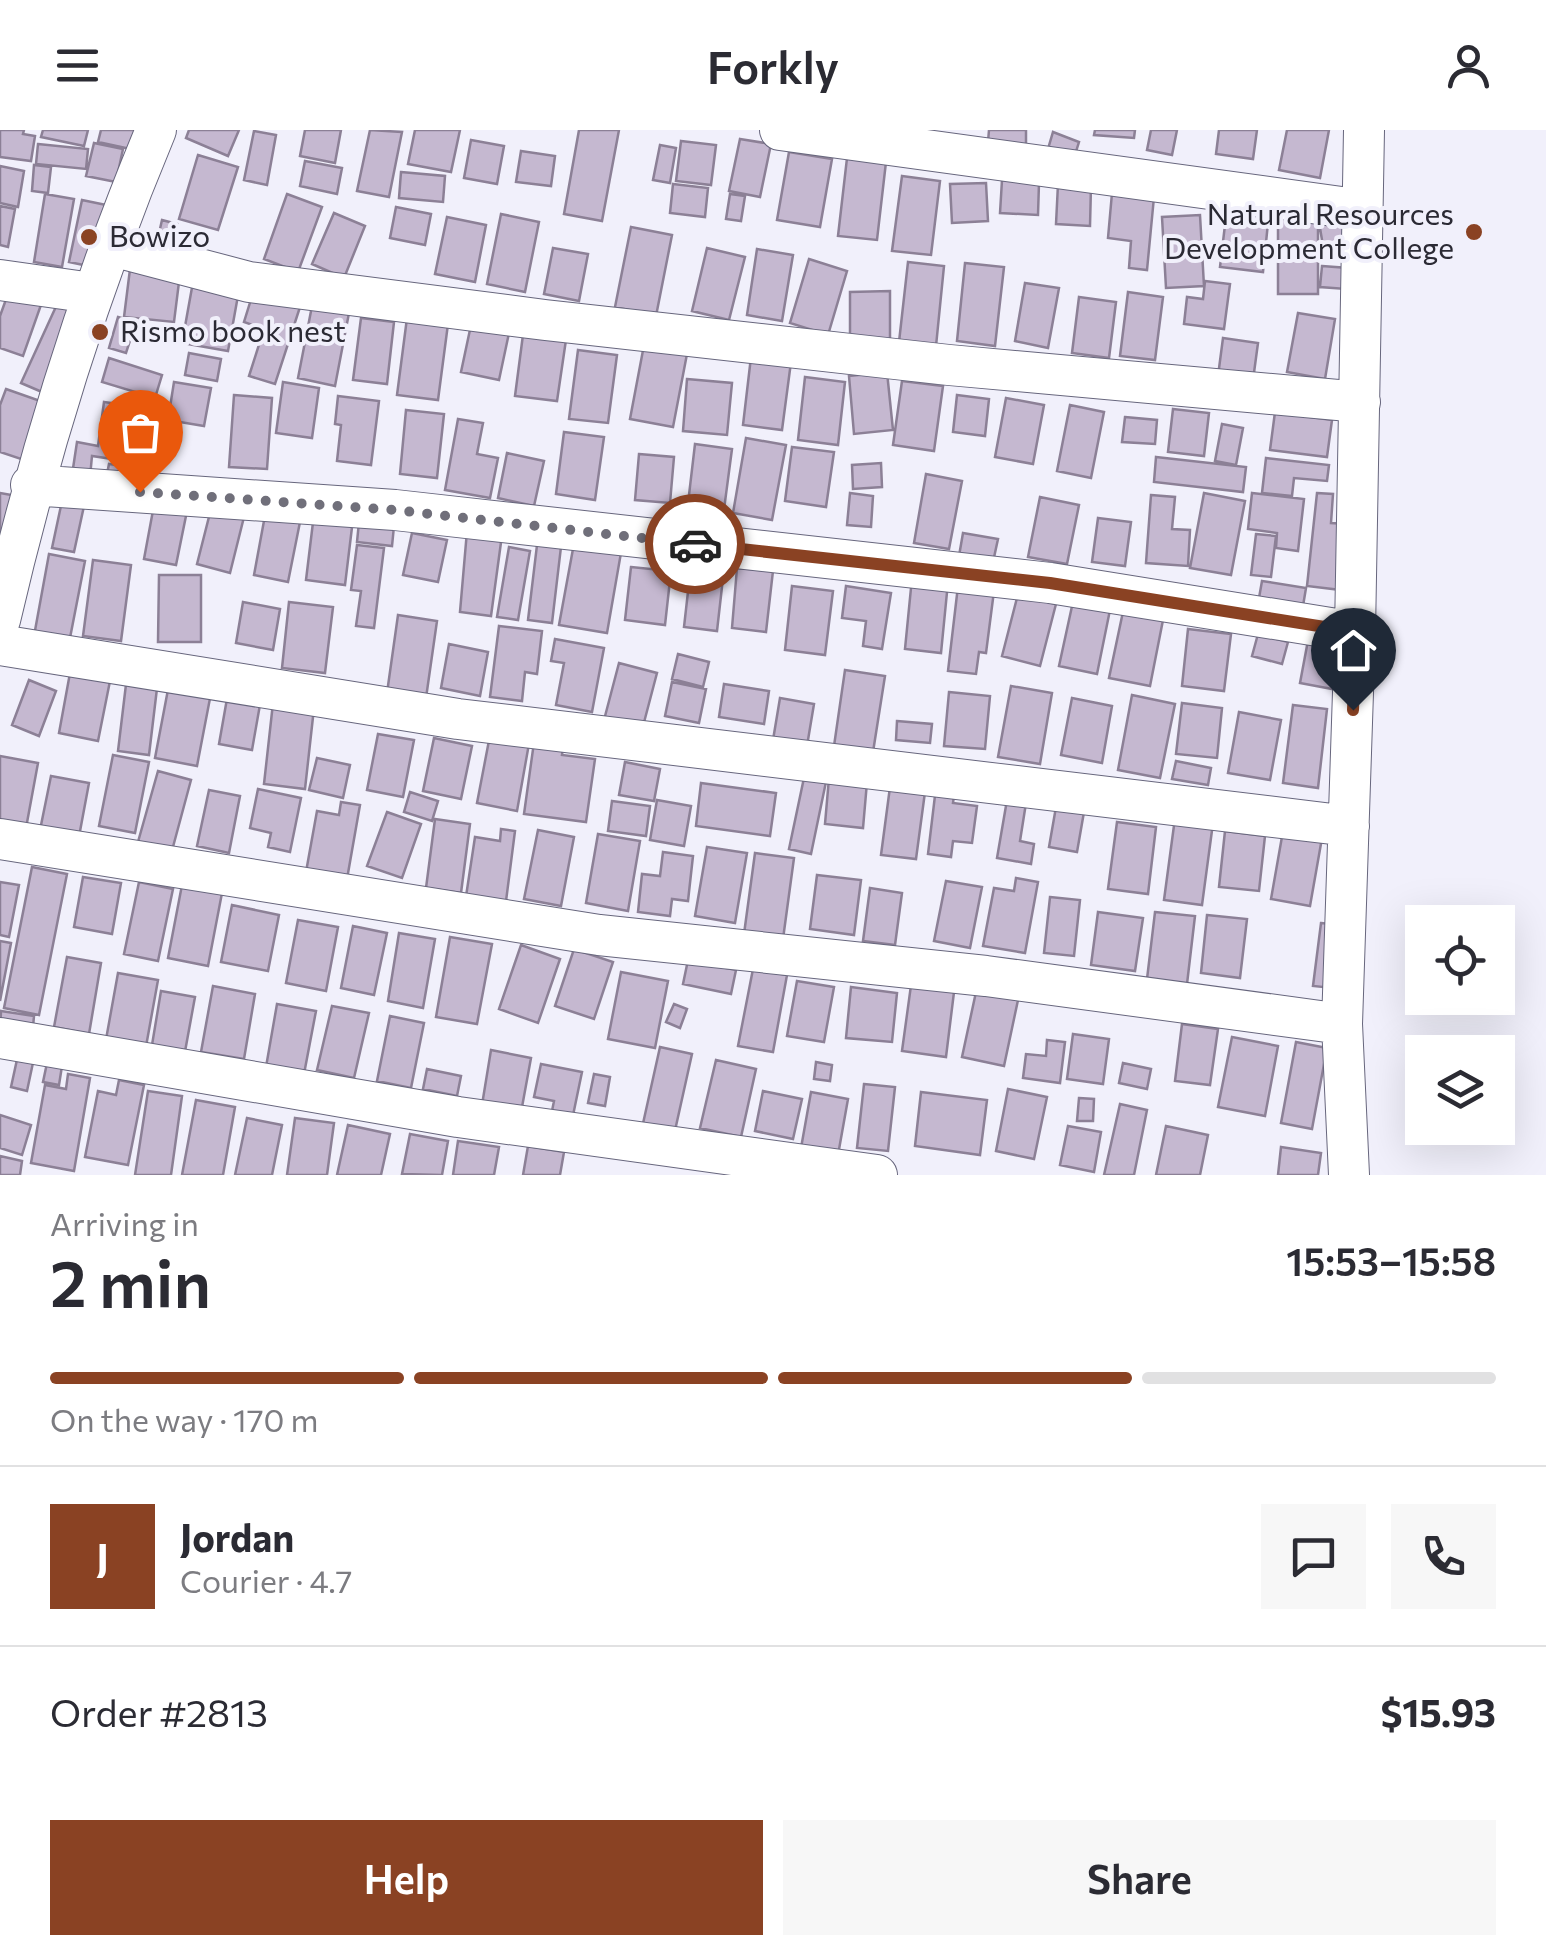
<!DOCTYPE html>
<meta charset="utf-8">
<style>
:root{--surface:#fff;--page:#f7f7f7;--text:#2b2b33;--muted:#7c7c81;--line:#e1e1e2;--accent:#8a4223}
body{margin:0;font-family:Commissioner,sans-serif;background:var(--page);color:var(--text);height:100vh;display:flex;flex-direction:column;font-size:38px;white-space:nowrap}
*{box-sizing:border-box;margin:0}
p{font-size:32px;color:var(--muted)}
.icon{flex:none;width:55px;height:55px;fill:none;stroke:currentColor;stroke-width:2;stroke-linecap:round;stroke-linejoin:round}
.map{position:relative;height:1045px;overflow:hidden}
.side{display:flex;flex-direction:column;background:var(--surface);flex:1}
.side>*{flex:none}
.tools{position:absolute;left:1405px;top:775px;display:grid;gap:20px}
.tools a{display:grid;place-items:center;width:110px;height:110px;border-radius:0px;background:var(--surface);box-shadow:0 10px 40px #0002;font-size:50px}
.pin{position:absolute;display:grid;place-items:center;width:85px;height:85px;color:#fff;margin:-102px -42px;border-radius:50% 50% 50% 0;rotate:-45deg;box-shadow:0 0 10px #0007}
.pin .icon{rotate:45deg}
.courier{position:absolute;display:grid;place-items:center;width:100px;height:100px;margin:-50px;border:8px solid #8a4223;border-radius:50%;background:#fff;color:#222;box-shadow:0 2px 12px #0007}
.headline em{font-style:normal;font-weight:600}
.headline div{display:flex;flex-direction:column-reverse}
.headline{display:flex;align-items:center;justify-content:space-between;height:170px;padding:0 50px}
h1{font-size:65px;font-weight:600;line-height:75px}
.bar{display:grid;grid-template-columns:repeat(4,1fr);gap:15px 10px;align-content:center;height:120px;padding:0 50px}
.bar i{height:12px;border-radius:8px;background:var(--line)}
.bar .current{background:var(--accent)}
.bar p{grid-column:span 4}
.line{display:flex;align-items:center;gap:25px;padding:0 50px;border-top:2px solid var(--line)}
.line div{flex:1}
.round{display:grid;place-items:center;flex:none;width:105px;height:105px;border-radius:0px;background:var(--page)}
.primary-button{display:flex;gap:20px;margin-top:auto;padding:20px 50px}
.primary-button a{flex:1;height:115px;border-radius:0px;background:var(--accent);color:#fff;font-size:40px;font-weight:600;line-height:115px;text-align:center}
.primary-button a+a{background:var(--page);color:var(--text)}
header{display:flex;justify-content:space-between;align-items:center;height:130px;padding:0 50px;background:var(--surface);font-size:45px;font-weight:600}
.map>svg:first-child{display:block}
.building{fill:#c5b8d0;stroke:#8c8096;stroke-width:2.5}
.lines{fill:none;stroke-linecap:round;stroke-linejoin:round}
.minor-casing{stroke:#67667d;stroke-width:42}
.minor{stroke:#fff;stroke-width:40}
.done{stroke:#706f7a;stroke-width:10;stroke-dasharray:0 18}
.route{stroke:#8a4223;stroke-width:12}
.poi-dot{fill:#8a4223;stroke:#f1f0fb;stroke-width:4}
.labels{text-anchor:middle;stroke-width:8;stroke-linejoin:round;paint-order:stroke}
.poi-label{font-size:30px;fill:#2b2a34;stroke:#f1f0fb;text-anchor:start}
</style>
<header><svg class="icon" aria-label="menu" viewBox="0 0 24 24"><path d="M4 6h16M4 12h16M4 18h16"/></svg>Forkly<svg class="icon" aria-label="person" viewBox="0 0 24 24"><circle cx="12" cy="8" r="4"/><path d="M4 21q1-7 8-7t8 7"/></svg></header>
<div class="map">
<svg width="1546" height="1045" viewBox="0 0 1546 1045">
<rect width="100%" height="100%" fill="#f1f0fb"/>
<path class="building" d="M0,0H24L23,4L35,6L31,31L0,27Z
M43,0H88L84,16L41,7Z
M101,0H139L135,20L98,12Z
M189,0H239L228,26L186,8Z
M305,0H341L335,33L300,26Z
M370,0L402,2L389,67L357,61Z
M415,0H460L451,42L408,34Z
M579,0H619L602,91L564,84Z
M989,0H1026V15L988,12Z
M1095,0H1135L1134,8L1094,5Z
M1151,0H1177L1172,25L1147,20Z
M1219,0H1257L1253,29L1216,24Z
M1287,0H1329L1320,48L1279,40Z
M254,1L276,5L267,55L244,50Z
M1053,2L1079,12L1074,28L1048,19Z
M740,9L771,14L760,67L729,61Z
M471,10L504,16L497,54L464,48Z
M681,11L716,15L711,55L676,51Z
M94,13L123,19L116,52L86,46Z
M38,14L88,19L86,39L36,34Z
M660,15L676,18L670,53L653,50Z
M521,21L555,26L551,56L516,52Z
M789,22L832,29L820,97L777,90Z
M198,25L238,37L218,100L179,89Z
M847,28L886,32L877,110L838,106Z
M305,31L342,38L337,64L300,56Z
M34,35L51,37L48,63L32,61Z
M0,36L24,41L18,77L0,73Z
M401,42L445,46L443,72L399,68Z
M902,46L940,51L931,125L892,121Z
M1002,50L1039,53L1038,85L1000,83Z
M986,53L988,91L952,93L950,54Z
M673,54L708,58L705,87L670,83Z
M1058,54L1091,56L1090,96L1056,94Z
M1112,63L1154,67L1147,140L1129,138L1131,111L1108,108Z
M45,64L74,69L62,137L34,132Z
M287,64L322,77L298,142L264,129Z
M730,64L745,66L741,91L726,89Z
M82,70L111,76L98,138L69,132Z
M0,76L15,79L8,117L0,115Z
M396,77L431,84L425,115L390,108Z
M1227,78L1269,83L1263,142L1220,137Z
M1348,82L1353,112L1323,116L1318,86Z
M334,83L365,96L344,148L312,134Z
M501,84L539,92L525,162L487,154Z
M1200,85L1204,156L1166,158L1162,87Z
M1278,85L1318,86V164H1278Z
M447,87L486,95L475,152L435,144Z
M162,90L177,94L172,116L157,112Z
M631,97L672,105L656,186L615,177Z
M553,118L588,124L579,171L544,164Z
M707,118L745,127L729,190L692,181Z
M757,119L793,125L782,191L747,185Z
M809,129L847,141L828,205L790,193Z
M908,132L944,136L936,216L899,212Z
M965,133L1004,137L995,216L957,211Z
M1322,136L1348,138L1346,159L1320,157Z
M130,139L180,144L174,192L124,187Z
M1205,151L1230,154L1224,199L1184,194L1187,167L1203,169Z
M193,152L239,160L228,221L182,213Z
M1025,153L1059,158L1048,218L1015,211Z
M65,157L86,166L42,262L21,253Z
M9,161L42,172L23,226L0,218V186Z
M890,161V213H850V162Z
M1128,162L1163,167L1155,230L1120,226Z
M253,163L300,177L275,254L249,246L264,199L244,192Z
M1079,167L1116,172L1109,228L1072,223Z
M312,176L349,183L335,256L298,248Z
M1298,183L1335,189L1325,249L1287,242Z
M118,187L136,192L126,223L109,218Z
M361,188L394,192L387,254L353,250Z
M407,188L448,194L438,270L397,265Z
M471,195L509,203L499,250L461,242Z
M524,197L567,203L557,271L515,266Z
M1223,208L1258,213L1253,250L1218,246Z
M644,215L687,224L673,297L630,289Z
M578,220L617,225L608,293L569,289Z
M189,223L221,229L217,251L185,245Z
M751,227L791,232L782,300L743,295Z
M109,228L162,245L155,268L102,252Z
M887,242L893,300L854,304L849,246Z
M805,247L845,252L838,315L798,310Z
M687,249L732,253L727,305L683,301Z
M902,251L943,256L934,321L893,315Z
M174,252L211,258L204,296L168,290Z
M283,252L319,258L312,308L276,303Z
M6,259L46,273L27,331L0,322V275Z
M234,265L272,268L267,339L229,337Z
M957,265L989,269L985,306L953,302Z
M338,266L379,271L371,335L337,331L341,295L335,294Z
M1006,268L1044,275L1033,334L995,327Z
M104,272L140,277L132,332L92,326L90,347L72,345L77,312L98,316Z
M1070,275L1104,282L1091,348L1057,341Z
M1173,279L1209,283L1204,326L1168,322Z
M406,280L444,284L437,348L400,344Z
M1275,282L1332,290L1327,327L1270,320Z
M1125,287L1157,290L1155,314L1122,312Z
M458,289L483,293L477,324L498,328L490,368L445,360Z
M1222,294L1243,298L1236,335L1215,331Z
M564,302L604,307L595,370L556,364Z
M138,305L151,306L145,354L106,349L109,334L133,337Z
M746,308L786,315L772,390L733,383Z
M695,314L732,319L723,387L687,382Z
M792,317L834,322L826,377L785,371Z
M507,323L544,331L534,376L498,368Z
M639,324L674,327L670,373L635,370Z
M1156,327L1246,337L1243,362L1154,352Z
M1266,328L1329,335L1327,351L1294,348L1292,366L1262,363Z
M881,333L882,357L853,359L852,335Z
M926,344L962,351L949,419L914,413Z
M0,363L17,366L0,455Z
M850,363L873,366L871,397L847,395Z
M1204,363L1245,371L1231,445L1190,438Z
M1252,363L1304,369L1298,421L1276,418L1277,403L1248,399Z
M1317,363L1333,364L1331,393L1348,394L1341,460L1307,456Z
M1151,365L1175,367L1172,399L1190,400L1188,436L1146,433Z
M1040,367L1079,375L1067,434L1028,427Z
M62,371L84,376L74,422L52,418Z
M154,375L187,381L176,435L144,429Z
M212,375L245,383L230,443L197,434Z
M266,380L301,387L288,452L254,445Z
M314,384L353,389L345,455L306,450Z
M1098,388L1131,392L1125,436L1092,432Z
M359,392L394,396L392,416L357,412Z
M467,401L502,405L491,486L460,482Z
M412,403L447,410L438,452L403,445Z
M963,403L998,409L993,432L959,426Z
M1256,404L1276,406L1271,447L1251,445Z
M575,408L622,417L607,503L559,495Z
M357,415L384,418L374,498L356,496L361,461L351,460Z
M537,415L561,417L552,493L528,490Z
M509,417L530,421L518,490L497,487Z
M49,424L85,431L69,513L34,506Z
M93,430L131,435L121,511L83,506Z
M631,437L671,441L665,495L625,490Z
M737,438L773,441L766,502L732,498Z
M690,444L723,448L717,501L684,497Z
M159,445H201V512H158Z
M912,448L948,452L941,523L905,519Z
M1262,451L1306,458L1303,476L1259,468Z
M792,456L833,461L825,525L785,520Z
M846,456L891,463L882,519L863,516L866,491L842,488Z
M958,456L994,461L986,523L979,522L976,544L948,541Z
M1018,464L1056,474L1040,536L1002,526Z
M1074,467L1111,475L1097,544L1059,536Z
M243,472L280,479L273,520L236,513Z
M289,472L333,477L325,543L282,538Z
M1124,477L1164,485L1150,556L1109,548Z
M398,485L437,491L426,568L387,563Z
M499,496L542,501L537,544L525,542L522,571L490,567Z
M1188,499L1231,504L1224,561L1182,556Z
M1258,504L1288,512L1282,534L1252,526Z
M1309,505L1341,511L1332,559L1300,553Z
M555,509L604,518L592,582L556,575L564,533L551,531Z
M449,514L488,522L480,566L441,558Z
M678,524L709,532L703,557L672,549Z
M619,533L657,543L642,600L604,590Z
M845,540L885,546L873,622L834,616Z
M70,543L110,551L98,611L59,603Z
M127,546L158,550L149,625L118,621Z
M170,549L212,558L197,636L155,628Z
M29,550L56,561L39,606L12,595Z
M672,552L706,559L699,593L665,586Z
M724,554L769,561L764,594L719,587Z
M1011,556L1052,563L1040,634L998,627Z
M949,562L990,566L985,619L944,616Z
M228,563L261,569L252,620L219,614Z
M1132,565L1175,574L1160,648L1118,640Z
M780,568L814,574L806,622L772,616Z
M1072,568L1112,576L1102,633L1061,625Z
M273,573L314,578L305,659L264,654Z
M1182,573L1222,578L1217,628L1176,624Z
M1293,575L1327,579L1318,658L1283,653Z
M1239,582L1281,590L1270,650L1228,643Z
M897,591L932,594L930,613L896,610Z
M491,600L530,608L517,681L477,673Z
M378,604L414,610L403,667L367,660Z
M535,605L564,609L562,625L595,629L586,692L524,684Z
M434,608L472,616L461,669L423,661Z
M113,625L149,632L135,703L99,696Z
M0,626L38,633L26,698L0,693Z
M317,628L350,635L343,668L309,660Z
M1176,631L1211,638L1208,655L1172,649Z
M625,632L660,639L654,671L619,665Z
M158,641L191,650L170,728L136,719Z
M805,643L827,647L811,724L789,719Z
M51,646L89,653L78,712L39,705Z
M829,648L867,652L863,698L825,694Z
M701,653L776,663L770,706L696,696Z
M890,657L925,662L916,729L881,725Z
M936,657L955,659L953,673L977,676L972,713L953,711L951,727L928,724Z
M258,659L301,668L290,722L268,717L271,703L250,698Z
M209,660L240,666L229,723L197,716Z
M410,662L438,671L432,691L404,682Z
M657,670L691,676L684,716L650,710Z
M1007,670L1026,673L1020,711L1034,714L1031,734L997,728Z
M612,671L650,676L646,706L608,701Z
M341,672L360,675L347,749L306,742L317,681L339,685Z
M1056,677L1084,682L1077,722L1049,717Z
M387,682L421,694L402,748L367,736Z
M1175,688L1213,693L1202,775L1164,770Z
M435,689L470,694L461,763L426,758Z
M1117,692L1156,697L1148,764L1108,759Z
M501,699L515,701L505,779L465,773L475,707L500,711Z
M538,700L574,707L561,776L524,769Z
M1225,701L1265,706L1259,761L1219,757Z
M1283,701L1322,708L1310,776L1271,769Z
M598,704L640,711L628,781L586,773Z
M707,717L747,723L735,793L695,786Z
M663,722L693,726L688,771L672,769L670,786L638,782L642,744L660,746Z
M755,723L794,728L783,809L744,804Z
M32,737L67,744L39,885L4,878Z
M817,745L861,750L854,805L810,799Z
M83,747L121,753L112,804L74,797Z
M1016,748L1038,752L1025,823L983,816L994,758L1014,761Z
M946,751L982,757L970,818L934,811Z
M0,752L19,755L9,807L0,805Z
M139,752L173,759L158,831L124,824Z
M182,755L222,763L208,836L168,828Z
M870,758L902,763L895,815L863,811Z
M1050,767L1080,770L1074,826L1044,823Z
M232,775L279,785L268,841L221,832Z
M1098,782L1143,788L1135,841L1091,835Z
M1155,782L1195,786L1187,854L1147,849Z
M1207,785L1247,789L1240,848L1201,843Z
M298,790L338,797L326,861L286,853Z
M1321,793L1340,795L1332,858L1313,856Z
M353,796L387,803L374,865L341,858Z
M399,803L435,809L423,878L388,871Z
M450,807L492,814L477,894L436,887Z
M0,811L11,813L0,871Z
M521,815L560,829L538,893L499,879Z
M574,819L613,832L594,889L555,876Z
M67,827L101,833L89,904L54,897Z
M688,830L736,840L731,864L683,854Z
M753,839L787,845L773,922L738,916Z
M621,842L668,851L655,918L608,909Z
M118,843L158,850L145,922L105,915Z
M912,848L955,854L946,927L902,921Z
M797,851L834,857L824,912L787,906Z
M213,856L255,864L244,929L201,922Z
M851,857L897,863L892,912L846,908Z
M161,861L195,867L184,927L151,921Z
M976,862L1018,870L1004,936L962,927Z
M277,874L316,881L304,944L266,937Z
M674,874L687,879L680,898L666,892Z
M332,876L369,883L354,948L317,940Z
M1,881L34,886L32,908L0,904Z
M390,886L424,893L411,958L377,951Z
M1182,894L1218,899L1210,955L1175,951Z
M1073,904L1109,909L1103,954L1067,949Z
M1232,907L1278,916L1265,986L1218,977Z
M1047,910L1065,912L1060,953L1023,948L1026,924L1046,926Z
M1296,912L1327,918L1312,999L1281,993Z
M660,917L692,924L674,1005L642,998Z
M491,920L531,928L520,988L481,981Z
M18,925L34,928L27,961L11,957Z
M716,930L756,939L741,1007L700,998Z
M816,932L832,935L830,951L814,949Z
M47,933L62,936L59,955L43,952Z
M1123,933L1151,939L1147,959L1119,953Z
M541,934L582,942L571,995L550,991L554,971L534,967Z
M427,939L461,946L457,966L423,959Z
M68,944L90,948L74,1041L31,1033L45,955L66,959Z
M594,944L610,947L605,976L588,973Z
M119,950L144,955L128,1035L85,1027L98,961L116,965Z
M864,954L895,957L888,1021L857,1018Z
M1008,959L1047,967L1034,1029L996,1021Z
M148,961L182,966L171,1045H135Z
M763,961L802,969L793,1009L755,1001Z
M811,962L848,969L838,1025L801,1018Z
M921,962L987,970L980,1025L915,1016Z
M1079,968L1094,969L1093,991H1077Z
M196,970L235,977L223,1045H182Z
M1120,974L1147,980L1134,1045H1104Z
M0,985L31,995L22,1025L0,1018Z
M247,988L282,995L272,1045H235Z
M295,988L334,993L327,1045H287Z
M348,995L390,1004L381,1045H337Z
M1068,996L1101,1002L1094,1042L1060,1035Z
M1166,996L1208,1005L1200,1045H1156Z
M410,1004L448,1011L442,1045L402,1044Z
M458,1011L499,1017L494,1045H453Z
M528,1016L564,1022L560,1045H523Z
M1281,1017L1321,1023L1318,1045H1278Z
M0,1026L22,1031L20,1045H0Z"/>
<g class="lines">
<g class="minor-casing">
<path id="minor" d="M780,0L1363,80
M108,115L249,152L545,190L949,235L1360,272
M0,150L92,163
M31,355L395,380L1050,453L1355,502
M0,490C39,322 89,160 156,0
M0,515L458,589L1349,696
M0,709L599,805L986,846L1342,894
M0,908L458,987L877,1045
M1349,1045L1342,894L1355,502L1364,0"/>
</g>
<use href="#minor" class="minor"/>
</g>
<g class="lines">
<path class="done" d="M140,362L395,380L695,414"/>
<path class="route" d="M695,414L1050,453L1356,502L1353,580"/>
</g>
<g class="poi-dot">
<circle cx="1474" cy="102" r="10"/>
<circle cx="89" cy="107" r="10"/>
<circle cx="100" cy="202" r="10"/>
</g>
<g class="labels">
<g class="poi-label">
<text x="1454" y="95" text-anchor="end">Natural Resources<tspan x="1454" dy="34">Development College</tspan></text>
<text x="109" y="117">Bowizo</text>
<text x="120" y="212">Rismo book nest</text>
</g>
</g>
</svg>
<div class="tools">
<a><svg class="icon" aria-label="locate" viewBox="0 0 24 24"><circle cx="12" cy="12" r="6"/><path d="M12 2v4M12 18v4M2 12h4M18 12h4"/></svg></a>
<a><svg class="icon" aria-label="layers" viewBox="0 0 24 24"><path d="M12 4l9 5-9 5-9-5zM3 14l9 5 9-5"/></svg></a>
</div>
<div class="pin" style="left:140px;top:362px;background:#ea580c"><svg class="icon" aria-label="bag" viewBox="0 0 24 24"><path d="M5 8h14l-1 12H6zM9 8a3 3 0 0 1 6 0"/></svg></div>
<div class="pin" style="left:1353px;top:580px;background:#1f2937"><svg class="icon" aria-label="home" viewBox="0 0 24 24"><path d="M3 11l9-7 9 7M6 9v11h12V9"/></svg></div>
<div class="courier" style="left:695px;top:414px"><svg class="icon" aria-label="car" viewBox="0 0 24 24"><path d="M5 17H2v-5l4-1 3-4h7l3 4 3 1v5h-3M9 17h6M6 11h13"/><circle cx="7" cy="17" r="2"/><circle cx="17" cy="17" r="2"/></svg></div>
</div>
<section class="side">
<div class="headline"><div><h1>2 min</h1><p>Arriving in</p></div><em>15:53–15:58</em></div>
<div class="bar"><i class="current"></i><i class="current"></i><i class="current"></i><i></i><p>On the way · 170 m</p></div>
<div class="line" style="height:180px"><b class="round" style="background:var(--accent);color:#fff">J</b><div><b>Jordan</b><p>Courier · 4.7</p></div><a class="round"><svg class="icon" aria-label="chat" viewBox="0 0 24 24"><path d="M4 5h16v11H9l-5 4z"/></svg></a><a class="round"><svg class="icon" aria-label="phone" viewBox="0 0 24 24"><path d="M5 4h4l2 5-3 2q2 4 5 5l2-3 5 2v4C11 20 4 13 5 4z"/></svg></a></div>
<div class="line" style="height:130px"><div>Order #2813</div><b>$15.93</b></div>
<div class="primary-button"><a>Help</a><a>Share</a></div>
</section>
